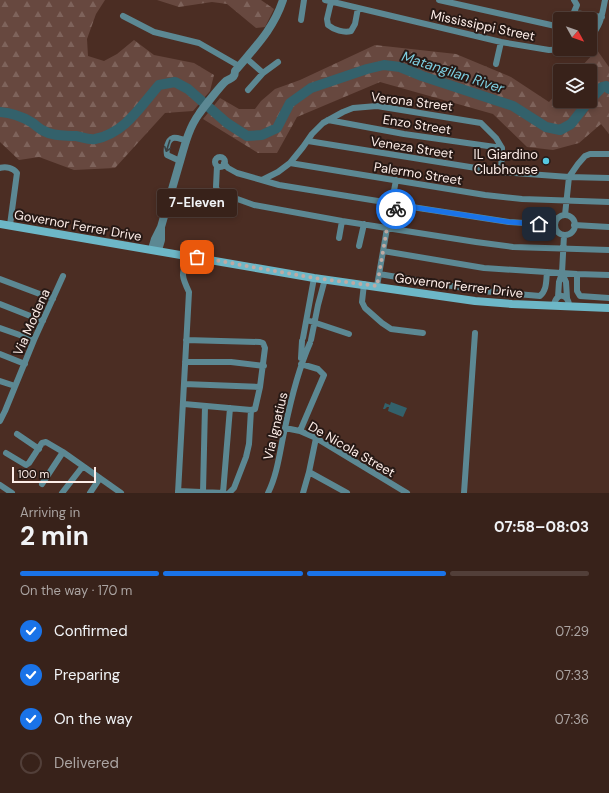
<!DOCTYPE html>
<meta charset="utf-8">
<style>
:root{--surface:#38221a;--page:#432f27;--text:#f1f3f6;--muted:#aba4a2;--line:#523f39;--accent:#1a73e8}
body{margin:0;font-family:"DM Sans",sans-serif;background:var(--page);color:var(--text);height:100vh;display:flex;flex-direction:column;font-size:15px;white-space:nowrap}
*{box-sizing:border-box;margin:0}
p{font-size:13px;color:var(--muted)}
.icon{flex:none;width:22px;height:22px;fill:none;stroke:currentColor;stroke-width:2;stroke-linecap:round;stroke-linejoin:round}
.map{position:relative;height:493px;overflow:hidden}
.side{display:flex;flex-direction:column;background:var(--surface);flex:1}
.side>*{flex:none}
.needle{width:26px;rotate:130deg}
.controls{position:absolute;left:553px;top:12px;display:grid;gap:8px}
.controls a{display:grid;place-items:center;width:44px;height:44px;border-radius:4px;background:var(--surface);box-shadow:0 2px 6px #0003,0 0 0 1px var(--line);font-size:20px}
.scale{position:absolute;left:12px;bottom:10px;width:84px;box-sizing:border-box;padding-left:4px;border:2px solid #feeee9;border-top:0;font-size:11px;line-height:14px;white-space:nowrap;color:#feeee9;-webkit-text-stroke:3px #271915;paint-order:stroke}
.pin{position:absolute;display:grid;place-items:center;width:34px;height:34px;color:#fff;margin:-17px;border-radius:8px;box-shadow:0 2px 6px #0006}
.courier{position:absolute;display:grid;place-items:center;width:40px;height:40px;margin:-20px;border:3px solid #1a73e8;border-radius:50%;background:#fff;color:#222;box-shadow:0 1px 5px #0007}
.bubble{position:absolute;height:28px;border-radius:4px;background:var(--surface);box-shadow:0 2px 6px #0003,0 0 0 1px var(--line);font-size:13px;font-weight:700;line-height:28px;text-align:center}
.headline em{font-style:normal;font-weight:700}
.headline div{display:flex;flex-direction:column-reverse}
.headline{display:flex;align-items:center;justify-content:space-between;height:68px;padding:0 20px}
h1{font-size:26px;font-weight:700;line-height:30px}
.bar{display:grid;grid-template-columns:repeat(4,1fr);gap:6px 4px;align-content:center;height:48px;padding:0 20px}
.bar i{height:5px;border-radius:3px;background:var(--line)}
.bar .current{background:var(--accent)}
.bar p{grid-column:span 4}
ol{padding:0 20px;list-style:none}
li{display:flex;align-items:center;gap:12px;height:44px}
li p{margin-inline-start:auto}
li .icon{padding:4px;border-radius:50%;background:var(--accent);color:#fff;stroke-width:4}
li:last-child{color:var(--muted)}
li i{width:22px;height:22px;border:2px solid var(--line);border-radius:50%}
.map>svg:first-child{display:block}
.forest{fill:url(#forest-firs)}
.water{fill:#33616b}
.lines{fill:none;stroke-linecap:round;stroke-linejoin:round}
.river{stroke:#33616b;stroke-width:10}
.minor{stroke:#5c8893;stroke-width:6}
.tertiary{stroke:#5c8893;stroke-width:8}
.secondary{stroke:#6db7c7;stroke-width:8}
.oneway{stroke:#3a4041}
.done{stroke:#bfaaa4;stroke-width:4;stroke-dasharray:0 7.2}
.route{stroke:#1a73e8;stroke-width:5}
.poi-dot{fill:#56c9e1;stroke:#271915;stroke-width:1.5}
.labels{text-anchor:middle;stroke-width:4;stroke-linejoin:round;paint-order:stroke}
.street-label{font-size:13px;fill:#feeee9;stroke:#271915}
.poi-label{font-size:13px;fill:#feeee9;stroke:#271915;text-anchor:end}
.water-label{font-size:14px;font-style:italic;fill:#7dcee0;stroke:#271915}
</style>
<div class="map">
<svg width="609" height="493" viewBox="0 0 609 493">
<defs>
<pattern id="forest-firs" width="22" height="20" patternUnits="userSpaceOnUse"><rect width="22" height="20" fill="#67483f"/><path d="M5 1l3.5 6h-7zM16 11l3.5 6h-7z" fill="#7e635b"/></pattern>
</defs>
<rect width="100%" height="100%" fill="#4b2d23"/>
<path class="forest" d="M0,0H105L96,14L87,39L88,56L104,61L117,54L134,40L154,55L194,63L214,75L210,91L193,111L165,113L115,168L74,170L39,157L19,160L0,142Z
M157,0H261L274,9L265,27L256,28L227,4L212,2L179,7Z
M375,45L456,54L511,77L549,102L560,90V101H590V71H577L597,50L609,67V134L601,124L579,143L553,150L527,147L493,114L380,82L297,117L277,153H258L203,119L220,98L239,109H255L261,101L275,89L300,80Z"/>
<path class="water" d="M391,402L407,408L403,417L388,411L389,407H387L385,409H383L385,403L390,405Z"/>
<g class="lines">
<path class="river" d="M590,100L602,87L606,86L609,89
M0,112C12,113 21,116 31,122C36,125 39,129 44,131C55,137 65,135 76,136C82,137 89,140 95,139C125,133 140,107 159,85L175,82L188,89L227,123L247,136L262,135L277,128L290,103L311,88L367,69L384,65L400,67L422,76L513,106L546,127L560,130L571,124L589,101"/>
<path class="minor" d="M325,0L501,42L549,50L567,49
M439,0L560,27
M331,2L327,19L328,25C334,30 344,33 351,31L355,24L358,8
M575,13L602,17
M123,16L154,32L199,43L239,66
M571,19L577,5L574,0
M301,20L304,0
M590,37C601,26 602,15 605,0
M246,58L263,73
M496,64L501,42
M248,90L263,73L278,62
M328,120L404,134L502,148
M308,141L501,172L569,177L609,178
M215 162a5 5 0 1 1 10 0a5 5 0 1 1-10 0Z
M180,161L167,155C166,150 167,140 173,138C177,137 183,140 186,140
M224,163L228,168L237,173L279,185L384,202
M290,163L485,195L522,199L609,202
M217,166L216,187L218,192L254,205L342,221L476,242L513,247L609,250
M0,168C6,166 13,168 17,173L10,225
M262,180L278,172L290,163L303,147L312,134L323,123L343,112L353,108L377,106L481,123L496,138L502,148L501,172
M393,196L396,180
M383 204a8 8 0 1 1 16 0a8 8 0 1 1-16 0Z
M399,205L509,222L555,225
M565,215L569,177L578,164L585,156L590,154H609
M555 225a10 10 0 1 1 20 0a10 10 0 1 1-20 0Z
M574,225L609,227
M339,238L342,221
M359,246L364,224
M383,251L484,268L577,274L609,275
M562,273L566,282L567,298
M379,274L482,291L540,296C547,290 546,281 547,272
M577,274V291L580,296L609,298
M0,279L53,299
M364,284L362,302L365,308L382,323L391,329L423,333
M377,286L390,211
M558,297L559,282L562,273L564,235
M0,304L43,321
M554,306C555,292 569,293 569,306
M310,321L349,334
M0,328L34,340
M303,338L314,278
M311,340L318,305L325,279
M0,354L25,364
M301,358L302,341
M185,362H231L264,366
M0,381L15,386
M184,384L260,387
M184,404L251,410L255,409L260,387L265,348L263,343L260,342L186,340
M0,421L5,411L34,340L63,276
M285,428L300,431L316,438L407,493
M300,431L324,375L318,369L301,364
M17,434L39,449
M6,453L26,465L29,463L42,443L46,442L63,452L121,493
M309,472L347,493
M42,484L63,452
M0,485L12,493
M178,491L224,493
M203,492L205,406
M62,493L83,466
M90,493L100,478
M178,493L189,292C180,273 182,274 189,255
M223,493L230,408
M229,493L234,488L246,457L249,444L251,410
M268,493C278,473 280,449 285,428C291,399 298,370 310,343
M303,493L309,472L316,438
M464,493L475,333"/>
<path class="tertiary" d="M152,249L155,239L161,227C167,206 173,186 179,165C184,148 188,129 199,114C203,108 222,84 226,81C231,78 235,78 235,71C255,47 273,30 283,0
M158,250L161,240V228"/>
<path class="secondary" d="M0,224L314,278L475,301L512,304L609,308"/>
</g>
<defs><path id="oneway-shaft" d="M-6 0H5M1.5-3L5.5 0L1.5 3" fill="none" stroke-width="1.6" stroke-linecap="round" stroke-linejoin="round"/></defs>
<use class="oneway" href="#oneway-shaft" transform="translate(168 146) rotate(108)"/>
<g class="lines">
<path class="done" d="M197,257L314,278L377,286L390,211L396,209"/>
<path class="route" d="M396,209L399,205L509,222L539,224"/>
</g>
<circle class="poi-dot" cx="546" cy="161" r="4"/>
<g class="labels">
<g class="street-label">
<text transform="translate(483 25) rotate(12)" y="5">Mississippi Street</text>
<text transform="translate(412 101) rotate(7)" y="5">Verona Street</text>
<text transform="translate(417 124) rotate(9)" y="5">Enzo Street</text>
<text transform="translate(412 147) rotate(9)" y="5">Veneza Street</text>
<text transform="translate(418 173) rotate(9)" y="5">Palermo Street</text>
<text transform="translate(78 225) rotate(10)" y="5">Governor Ferrer Drive</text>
<text transform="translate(459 285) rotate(7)" y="5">Governor Ferrer Drive</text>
<text transform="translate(31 322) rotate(-66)" y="5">Via Modena</text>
<text transform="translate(275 426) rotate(-77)" y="5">Via Ignatius</text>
<text transform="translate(352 449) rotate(30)" y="5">De Nicola Street</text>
</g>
<g class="poi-label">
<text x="538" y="159">IL Giardino<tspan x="538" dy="15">Clubhouse</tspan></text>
</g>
<g class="water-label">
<text transform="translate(453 72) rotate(18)" y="5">Matangilan River</text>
</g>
</g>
</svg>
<div class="controls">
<a><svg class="needle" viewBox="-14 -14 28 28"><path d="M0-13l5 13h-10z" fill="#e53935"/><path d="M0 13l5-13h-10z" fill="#aba4a2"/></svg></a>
<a><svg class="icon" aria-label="layers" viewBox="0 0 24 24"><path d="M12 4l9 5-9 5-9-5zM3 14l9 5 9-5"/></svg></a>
</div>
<div class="scale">100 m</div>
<div class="pin" style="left:197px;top:257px;background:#ea580c"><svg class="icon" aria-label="bag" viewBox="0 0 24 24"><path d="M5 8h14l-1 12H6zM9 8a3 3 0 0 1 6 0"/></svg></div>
<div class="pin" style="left:539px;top:224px;background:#1f2937"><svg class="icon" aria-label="home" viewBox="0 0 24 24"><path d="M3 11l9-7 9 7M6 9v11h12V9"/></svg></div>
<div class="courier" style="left:396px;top:209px"><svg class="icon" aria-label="bike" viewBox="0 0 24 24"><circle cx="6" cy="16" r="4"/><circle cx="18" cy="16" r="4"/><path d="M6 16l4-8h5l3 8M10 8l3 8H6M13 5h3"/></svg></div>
<div class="bubble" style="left:157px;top:189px;width:80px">7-Eleven</div>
</div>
<section class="side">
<div class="headline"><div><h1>2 min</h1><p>Arriving in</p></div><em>07:58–08:03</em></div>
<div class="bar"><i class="current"></i><i class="current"></i><i class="current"></i><i></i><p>On the way · 170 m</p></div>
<ol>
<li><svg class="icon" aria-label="check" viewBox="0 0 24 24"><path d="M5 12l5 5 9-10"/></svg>Confirmed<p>07:29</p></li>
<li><svg class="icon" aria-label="check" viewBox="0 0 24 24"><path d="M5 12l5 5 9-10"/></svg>Preparing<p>07:33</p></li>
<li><svg class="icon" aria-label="check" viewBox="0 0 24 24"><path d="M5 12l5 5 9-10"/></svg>On the way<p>07:36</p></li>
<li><i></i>Delivered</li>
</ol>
</section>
